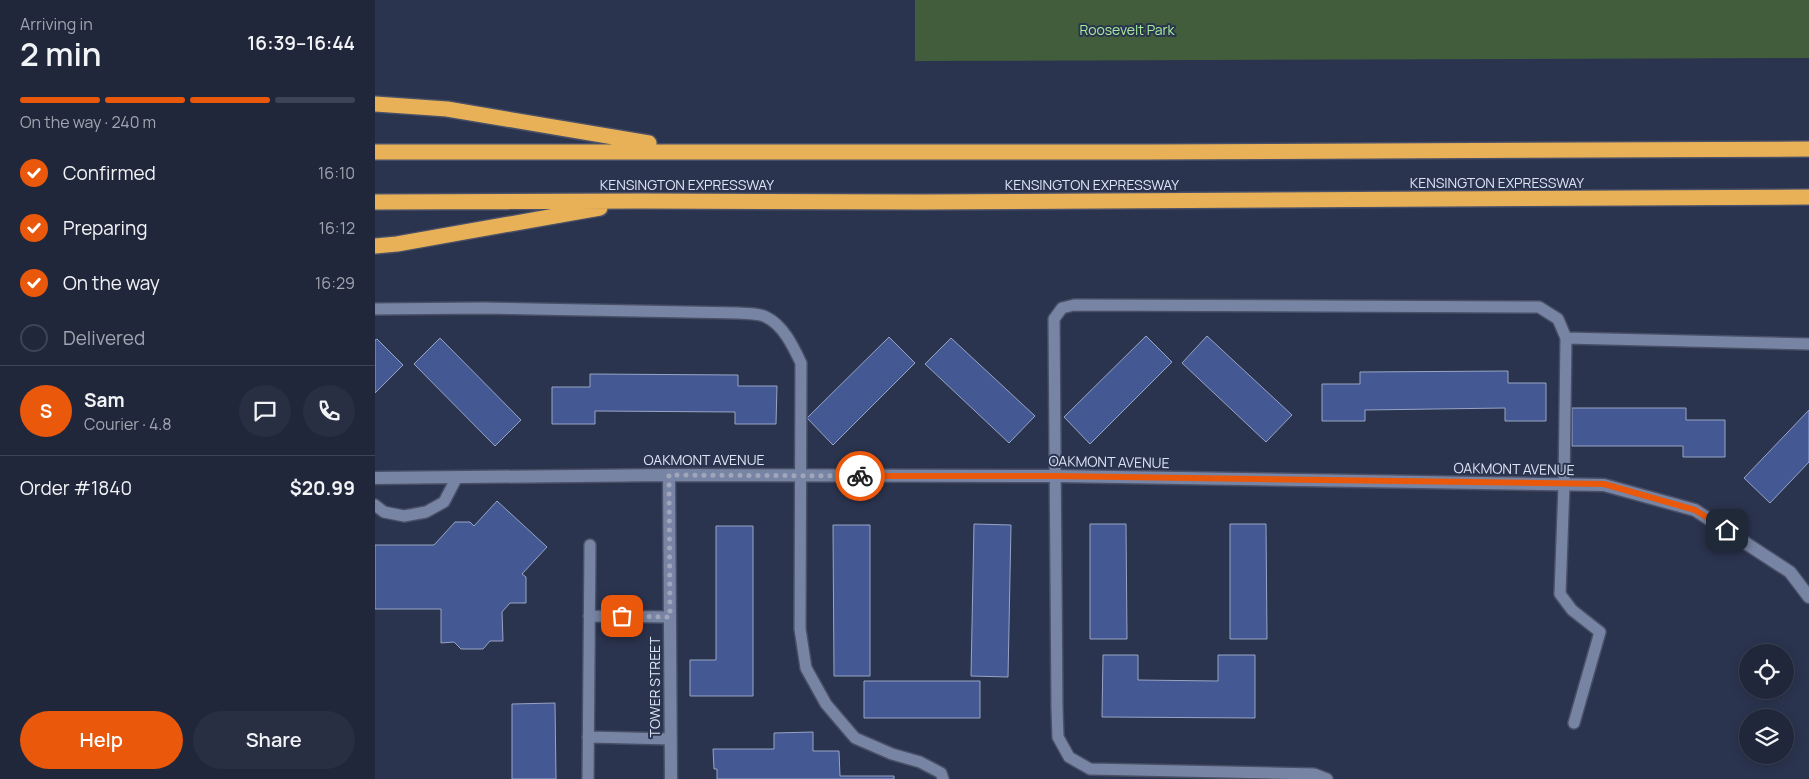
<!DOCTYPE html>
<meta charset="utf-8">
<style>
:root{--surface:#20273b;--page:#282f42;--text:#f1f3f6;--muted:#a2a5af;--line:#3d4455;--accent:#ea580c}
body{margin:0;font-family:Manrope,sans-serif;background:var(--page);color:var(--text);height:100vh;display:flex;flex-direction:column;font-size:19px;white-space:nowrap}
*{box-sizing:border-box;margin:0}
p{font-size:16px;color:var(--muted)}
.icon{flex:none;width:28px;height:28px;fill:none;stroke:currentColor;stroke-width:2;stroke-linecap:round;stroke-linejoin:round}
.map{position:relative;flex:1;overflow:hidden}
.details{display:flex;flex-direction:column;background:var(--surface);width:375px}
.details>*{flex:none}
.tools{position:absolute;left:1364px;top:644px;display:grid;gap:10px}
.tools a{display:grid;place-items:center;width:55px;height:55px;border-radius:50%;background:var(--surface);box-shadow:0 2px 12px #0003,0 0 0 1px var(--line);font-size:25px}
.pin{position:absolute;display:grid;place-items:center;width:42px;height:42px;color:#fff;margin:-21px;border-radius:10px;box-shadow:0 2px 8px #0006}
.courier{position:absolute;display:grid;place-items:center;width:50px;height:50px;margin:-25px;border:4px solid #ea580c;border-radius:50%;background:#fff;color:#222;box-shadow:0 1px 6px #0007}
.summary em{font-style:normal;font-weight:600}
.summary div{display:flex;flex-direction:column-reverse}
.summary{display:flex;align-items:center;justify-content:space-between;height:85px;padding:0 20px}
h1{font-size:32px;font-weight:600;line-height:38px}
.bar{display:grid;grid-template-columns:repeat(4,1fr);gap:8px 5px;align-content:center;height:60px;padding:0 20px}
.bar i{height:6px;border-radius:4px;background:var(--line)}
.bar .current{background:var(--accent)}
.bar p{grid-column:span 4}
.line{display:flex;align-items:center;gap:12px;padding:0 20px;border-top:1px solid var(--line)}
.line div{flex:1}
.round{display:grid;place-items:center;flex:none;width:52px;height:52px;border-radius:26px;background:var(--page)}
ol{padding:0 20px;list-style:none}
li{display:flex;align-items:center;gap:15px;height:55px}
li p{margin-inline-start:auto}
li .icon{padding:5px;border-radius:50%;background:var(--accent);color:#fff;stroke-width:4}
li:last-child{color:var(--muted)}
li i{width:28px;height:28px;border:2px solid var(--line);border-radius:50%}
.primary-button{display:flex;gap:10px;margin-top:auto;padding:10px 20px}
.primary-button a{flex:1;height:58px;border-radius:30px;background:var(--accent);color:#fff;font-size:20px;font-weight:600;line-height:58px;text-align:center}
.primary-button a+a{background:var(--page);color:var(--text)}
main{display:flex;flex:1;min-height:0}
.map>svg:first-child{display:block}
.green{fill:#415d3c}
.building{fill:#445893;stroke:#97a4c4}
.lines{fill:none;stroke-linecap:round;stroke-linejoin:round}
.service-casing{stroke:#484f66;stroke-width:14}
.minor-casing{stroke:#484f66;stroke-width:15}
.motorway-casing{stroke:#484f66;stroke-width:18}
.service{stroke:#7884a3;stroke-width:11}
.minor{stroke:#7884a3;stroke-width:12}
.motorway{stroke:#e9b157;stroke-width:15}
.done{stroke:#9fa6bc;stroke-width:5;stroke-dasharray:0 9}
.route{stroke:#ea580c;stroke-width:6}
.labels{text-anchor:middle;stroke-width:4;stroke-linejoin:round;paint-order:stroke}
.park-label{font-size:14px;fill:#a7ec9b;stroke:#2b344f}
.street-label{font-size:14px;fill:#dde4f6;stroke:#2b344f}
</style>
<main>
<section class="details">
<div class="summary"><div><h1>2 min</h1><p>Arriving in</p></div><em>16:39–16:44</em></div>
<div class="bar"><i class="current"></i><i class="current"></i><i class="current"></i><i></i><p>On the way · 240 m</p></div>
<ol>
<li><svg class="icon" aria-label="check" viewBox="0 0 24 24"><path d="M5 12l5 5 9-10"/></svg>Confirmed<p>16:10</p></li>
<li><svg class="icon" aria-label="check" viewBox="0 0 24 24"><path d="M5 12l5 5 9-10"/></svg>Preparing<p>16:12</p></li>
<li><svg class="icon" aria-label="check" viewBox="0 0 24 24"><path d="M5 12l5 5 9-10"/></svg>On the way<p>16:29</p></li>
<li><i></i>Delivered</li>
</ol>
<div class="line" style="height:90px"><b class="round" style="background:var(--accent);color:#fff">S</b><div><b>Sam</b><p>Courier · 4.8</p></div><a class="round"><svg class="icon" aria-label="chat" viewBox="0 0 24 24"><path d="M4 5h16v11H9l-5 4z"/></svg></a><a class="round"><svg class="icon" aria-label="phone" viewBox="0 0 24 24"><path d="M5 4h4l2 5-3 2q2 4 5 5l2-3 5 2v4C11 20 4 13 5 4z"/></svg></a></div>
<div class="line" style="height:65px"><div>Order #1840</div><b>$20.99</b></div>
<div class="primary-button"><a>Help</a><a>Share</a></div>
</section>
<div class="map">
<svg width="1434" height="779" viewBox="0 0 1434 779">
<rect width="100%" height="100%" fill="#2b344f"/>
<path class="green" d="M540,0H1434V58L540,61Z"/>
<path class="building" d="M771,336L797,362L715,444L689,417Z
M832,336L917,415L891,442L807,363Z
M514,337L540,363L458,445L432,418Z
M65,338L146,420L120,446L39,364Z
M576,338L660,416L634,443L550,364Z
M2,339L28,365L0,393V340Z
M1133,371V383H1171V421H1130V408L990,410V421H947V384H985V372Z
M215,374L363,375V386H402L401,424H360V412L220,411V424H177V387H215Z
M1197,408H1311V420H1350V457H1308V446H1197Z
M1434,410V462L1395,503L1369,478Z
M122,501L172,547L147,574L151,577V603H135L127,612L128,641H115L108,649H86L79,642L66,643V609H0V545H59L80,522H95L99,526Z
M599,524L636,525L633,677L596,676Z
M715,524H751L752,639H715Z
M855,524H891L892,639H855Z
M458,525H495V676H459Z
M341,526H378V696H315V660H341Z
M728,655H763V680L843,681V655H880V718L727,717Z
M489,681H605V718H489Z
M180,703L181,779H137V704Z
M438,732V751H464L465,776H519V779H342V769H339L338,749H399V733Z"/>
<g class="lines">
<g class="service-casing">
<path id="service" d="M0,309L109,308L363,313C371,314 384,313 391,317C408,325 418,346 426,363L425,629L431,668L451,704L480,738L517,754L545,762L566,773L568,779
M1191,338L1434,344
M0,505L9,512L29,516L51,512L69,502L82,477
M214,616L295,617
M213,737L296,739
M213,779L215,545
M952,779L939,774L715,769L694,757L683,737L682,708L679,319L687,308L699,305L1164,307L1183,319L1191,338L1189,485L1185,594L1197,610L1225,632L1199,723"/>
</g>
<g class="minor-casing">
<path id="minor" d="M294,475L296,779
M0,478L294,475L680,476L1229,485L1320,510L1415,572L1434,597"/>
</g>
<g class="motorway-casing">
<path id="motorway" d="M0,104L72,109L274,143
M0,152H774L1434,149
M0,202L267,201L547,202L1434,197
M0,246L22,244L225,208"/>
</g>
<use href="#service" class="service"/>
<use href="#minor" class="minor"/>
<use href="#motorway" class="motorway"/>
</g>
<g class="lines">
<path class="done" d="M247,616L295,617L294,475L485,476"/>
<path class="route" d="M485,476H680L1229,484L1320,510L1352,530"/>
</g>
<g class="labels">
<g class="park-label">
<text x="752" y="35">Roosevelt Park</text>
</g>
<g class="street-label">
<text x="1122" y="188">KENSINGTON EXPRESSWAY</text>
<text x="312" y="190">KENSINGTON EXPRESSWAY</text>
<text x="717" y="190">KENSINGTON EXPRESSWAY</text>
<text x="329" y="465">OAKMONT AVENUE</text>
<text transform="translate(734 462) rotate(1)" y="5">OAKMONT AVENUE</text>
<text transform="translate(1139 469) rotate(1)" y="5">OAKMONT AVENUE</text>
<text transform="translate(280 687) rotate(-90)" y="5">TOWER STREET</text>
</g>
</g>
</svg>
<div class="tools">
<a><svg class="icon" aria-label="locate" viewBox="0 0 24 24"><circle cx="12" cy="12" r="6"/><path d="M12 2v4M12 18v4M2 12h4M18 12h4"/></svg></a>
<a><svg class="icon" aria-label="layers" viewBox="0 0 24 24"><path d="M12 4l9 5-9 5-9-5zM3 14l9 5 9-5"/></svg></a>
</div>
<div class="pin" style="left:247px;top:616px;background:#ea580c"><svg class="icon" aria-label="bag" viewBox="0 0 24 24"><path d="M5 8h14l-1 12H6zM9 8a3 3 0 0 1 6 0"/></svg></div>
<div class="pin" style="left:1352px;top:530px;background:#1f2937"><svg class="icon" aria-label="home" viewBox="0 0 24 24"><path d="M3 11l9-7 9 7M6 9v11h12V9"/></svg></div>
<div class="courier" style="left:485px;top:476px"><svg class="icon" aria-label="bike" viewBox="0 0 24 24"><circle cx="6" cy="16" r="4"/><circle cx="18" cy="16" r="4"/><path d="M6 16l4-8h5l3 8M10 8l3 8H6M13 5h3"/></svg></div>
</div>
</main>
